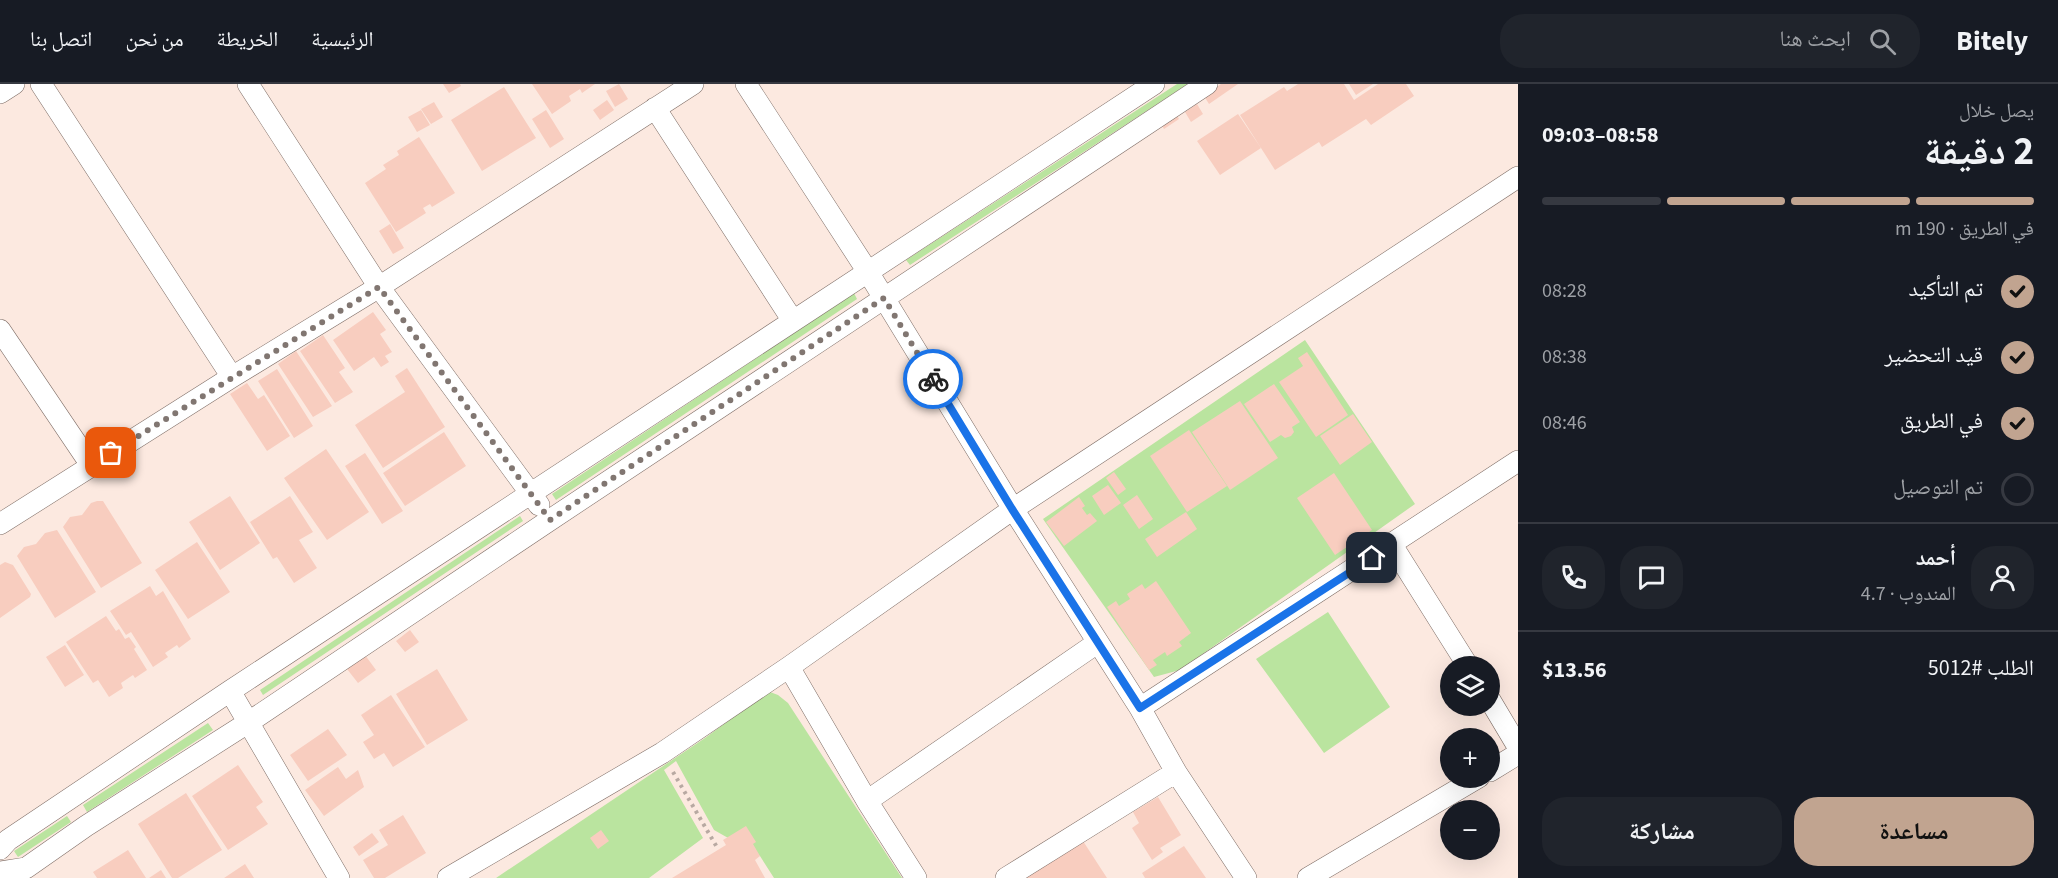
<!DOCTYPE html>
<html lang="ar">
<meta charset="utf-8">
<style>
:root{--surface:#171b24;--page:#20242c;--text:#f1f3f6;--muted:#9ea1a6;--line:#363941;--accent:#c1a490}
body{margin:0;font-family:"Source Sans 3","Noto Naskh Arabic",sans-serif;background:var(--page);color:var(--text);direction:rtl;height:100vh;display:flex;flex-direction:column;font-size:22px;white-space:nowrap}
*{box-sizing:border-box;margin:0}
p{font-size:20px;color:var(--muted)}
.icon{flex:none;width:33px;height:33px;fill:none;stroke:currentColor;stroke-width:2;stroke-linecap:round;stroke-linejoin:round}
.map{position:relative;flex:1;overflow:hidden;direction:ltr}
.panel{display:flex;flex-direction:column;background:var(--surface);width:540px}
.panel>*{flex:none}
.buttons{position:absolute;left:1440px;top:572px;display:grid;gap:12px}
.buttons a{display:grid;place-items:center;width:60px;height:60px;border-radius:50%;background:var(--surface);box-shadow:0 6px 24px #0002;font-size:30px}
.pin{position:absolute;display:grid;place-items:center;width:51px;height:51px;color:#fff;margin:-26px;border-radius:12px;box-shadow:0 3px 9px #0006}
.courier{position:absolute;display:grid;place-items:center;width:60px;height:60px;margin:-30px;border:4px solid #1a73e8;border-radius:50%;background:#fff;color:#222;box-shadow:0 2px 8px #0007}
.overview em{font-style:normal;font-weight:700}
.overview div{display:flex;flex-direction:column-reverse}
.overview{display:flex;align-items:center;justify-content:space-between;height:102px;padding:0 24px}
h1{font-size:39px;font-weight:700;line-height:45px}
.bar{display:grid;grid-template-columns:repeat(4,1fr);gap:9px 6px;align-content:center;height:72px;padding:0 24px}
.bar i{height:8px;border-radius:4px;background:var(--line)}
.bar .active{background:var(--accent)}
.bar p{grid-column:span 4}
.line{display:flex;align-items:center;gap:15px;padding:0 24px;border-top:2px solid var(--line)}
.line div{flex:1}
.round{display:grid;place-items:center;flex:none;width:63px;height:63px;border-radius:24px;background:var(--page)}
ol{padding:0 24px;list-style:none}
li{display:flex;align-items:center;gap:18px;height:66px}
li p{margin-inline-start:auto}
li .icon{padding:6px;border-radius:50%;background:var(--accent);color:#111;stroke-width:4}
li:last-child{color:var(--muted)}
li i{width:33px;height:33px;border:3px solid var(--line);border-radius:50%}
.action{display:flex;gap:12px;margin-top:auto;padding:12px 24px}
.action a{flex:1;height:69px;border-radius:24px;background:var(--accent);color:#111;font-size:24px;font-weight:700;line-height:69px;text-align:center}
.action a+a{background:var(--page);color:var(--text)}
header{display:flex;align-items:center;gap:36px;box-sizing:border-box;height:84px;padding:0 30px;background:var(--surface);border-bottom:2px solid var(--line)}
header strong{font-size:28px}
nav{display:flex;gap:33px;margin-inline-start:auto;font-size:21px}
.search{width:420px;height:54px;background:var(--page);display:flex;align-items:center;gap:15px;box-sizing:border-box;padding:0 21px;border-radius:24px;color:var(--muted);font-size:22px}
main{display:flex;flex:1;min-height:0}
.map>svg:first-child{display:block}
.green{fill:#bae49f}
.building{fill:#f8cdbf}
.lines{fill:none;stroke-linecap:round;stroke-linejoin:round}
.minor-casing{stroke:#7f6e67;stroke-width:22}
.path{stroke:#b8a9a2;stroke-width:4;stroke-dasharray:3 4.5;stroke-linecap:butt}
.minor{stroke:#fff;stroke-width:21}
.done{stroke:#817671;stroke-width:6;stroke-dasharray:0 10.8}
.route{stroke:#1a73e8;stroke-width:8}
</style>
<header>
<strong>Bitely</strong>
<div class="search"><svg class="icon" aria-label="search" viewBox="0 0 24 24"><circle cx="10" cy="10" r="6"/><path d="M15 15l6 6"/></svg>ابحث هنا</div>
<nav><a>الرئيسية</a><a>الخريطة</a><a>من نحن</a><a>اتصل بنا</a></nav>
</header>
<main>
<section class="panel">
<div class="overview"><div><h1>2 دقيقة</h1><p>يصل خلال</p></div><em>08:58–09:03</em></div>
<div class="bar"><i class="active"></i><i class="active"></i><i class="active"></i><i></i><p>في الطريق · 190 m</p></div>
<ol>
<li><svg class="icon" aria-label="check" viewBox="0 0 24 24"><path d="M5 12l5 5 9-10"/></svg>تم التأكيد<p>08:28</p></li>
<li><svg class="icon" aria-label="check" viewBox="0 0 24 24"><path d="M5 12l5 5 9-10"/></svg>قيد التحضير<p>08:38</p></li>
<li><svg class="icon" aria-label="check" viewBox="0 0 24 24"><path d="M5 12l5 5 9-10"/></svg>في الطريق<p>08:46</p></li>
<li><i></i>تم التوصيل</li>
</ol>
<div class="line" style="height:108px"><a class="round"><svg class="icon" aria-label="person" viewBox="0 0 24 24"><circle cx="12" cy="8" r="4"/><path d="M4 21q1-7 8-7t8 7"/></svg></a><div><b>أحمد</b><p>المندوب · 4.7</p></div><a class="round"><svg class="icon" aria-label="chat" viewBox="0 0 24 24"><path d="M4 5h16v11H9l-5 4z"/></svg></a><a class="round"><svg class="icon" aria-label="phone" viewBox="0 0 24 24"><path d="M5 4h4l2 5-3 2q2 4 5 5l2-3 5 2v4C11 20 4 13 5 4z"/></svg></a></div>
<div class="line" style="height:78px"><div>الطلب #5012</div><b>$13.56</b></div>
<div class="action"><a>مساعدة</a><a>مشاركة</a></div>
</section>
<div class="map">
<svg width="1518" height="794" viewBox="0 0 1518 794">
<rect width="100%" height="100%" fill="#fce9e0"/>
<path class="green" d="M1177,0H1188L910,181L906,176Z
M854,209L857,215L556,416L552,410Z
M1305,256L1415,420L1180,586L1154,593L1043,435Z
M520,432L523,437L263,611L260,606Z
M1328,528L1390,623L1324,669L1256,575Z
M770,608L778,611L788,619L902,794H774L760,772L714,746L676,677L664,686L703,754L649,794H496L705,654L758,615Z
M208,639L213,646L87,728L83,721Z
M67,732L71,738L18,773L14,767Z"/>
<path class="building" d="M443,0H460L461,2L449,9Z
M532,0H595L582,9L580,5L569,12L571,17L552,30Z
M619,0L628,15L615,23L606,7Z
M1221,0H1238L1209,20L1204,12Z
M1298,0H1344L1354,16L1378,0H1406L1414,12L1371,41L1366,35L1322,63L1319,58L1275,86L1240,31L1284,3L1287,7Z
M1349,0H1373L1356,11Z
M504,3L536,54L482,87L451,36Z
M607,16L614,26L600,36L593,26Z
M434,18L443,33L431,40L421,25Z
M1197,20L1203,30L1191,38L1185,28Z
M421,26L430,41L417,48L408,33Z
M546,26L564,55L550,64L532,35Z
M1175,28L1179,35L1164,45L1160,38Z
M1238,30L1261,64L1220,91L1197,57Z
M419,53L455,109L432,123L430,120L423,124L426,129L396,148L365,99L386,85L383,81L399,71L397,67Z
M390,140L404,164L393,170L379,147Z
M373,228L386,246L380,250L392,268L385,272L389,278L381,283L374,273L354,287L333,256Z
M323,251L345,284L339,288L353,308L335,319L300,267Z
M296,267L332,322L313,333L278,280Z
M1307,268L1348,331L1316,353L1279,298L1303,282L1298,274Z
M407,284L445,343L383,384L355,341L405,308L395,292Z
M277,285L313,342L294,354L258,297Z
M247,299L258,315L264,311L290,352L267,367L230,310Z
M1274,300L1300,338L1292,343L1294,348L1291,352L1285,354L1281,351L1270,358L1244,320Z
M1240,317L1278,374L1230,406L1192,348Z
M1353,330L1372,358L1340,381L1320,352Z
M1189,346L1227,402L1187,428L1150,372Z
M444,348L466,382L405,422L383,389Z
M326,365L369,428L327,456L284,394Z
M365,369L403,427L382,440L345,382Z
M1114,388L1126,405L1118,411L1106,394Z
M1334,389L1372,446L1335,471L1297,414Z
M1108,401L1121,419L1104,431L1092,412Z
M1137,411L1153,435L1139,445L1123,421Z
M230,412L260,459L220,486L189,438Z
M290,412L313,448L299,456L317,484L294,499L277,473L273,475L250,438Z
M1079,413L1085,422L1082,424L1087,431L1090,429L1097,437L1064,462L1046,438Z
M97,417H103L142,479L101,504L63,443L70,433L82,431L91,419Z
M1186,428L1197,445L1157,473L1145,455Z
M57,446L96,508L55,534L17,472L24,463L36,460L45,449Z
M197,458L230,508L188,535L155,486Z
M5,478L13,481L31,510L30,513L0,534V481Z
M1156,497L1191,549L1179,558L1182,562L1167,572L1165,568L1153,576L1157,581L1149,586L1107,523L1116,517L1119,522L1130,515L1127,510L1142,500L1145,505Z
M150,502L156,512L163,507L191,555L179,564L177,561L165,569L168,573L153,583L131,548L126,551L110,527Z
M106,532L116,547L119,545L125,555L129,553L136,563L134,565L147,586L135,594L133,591L121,599L123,604L109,613L98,596L93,599L66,558Z
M410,546L419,558L405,568L396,557Z
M65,561L84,591L65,603L46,573Z
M365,571L376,586L358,599L347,585Z
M437,585L468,636L427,661L396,610Z
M391,611L425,663L393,683L384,669L374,675L363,658L374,651L361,631Z
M328,645L347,671L308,697L290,671Z
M238,681L263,718L256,723L268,740L228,766L192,712Z
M338,683L346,695L358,686L364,703L324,732L305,706Z
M186,709L222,766L178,794H172L138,740Z
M1158,713L1181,751L1160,764L1163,768L1152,776L1132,744L1139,739L1133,728Z
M403,731L426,769L385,794H374L363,776L388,761L379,746Z
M746,742L756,758L753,760L760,772L755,776L765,794H672L726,761L723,756Z
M601,746L609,757L598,765L590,754Z
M372,749L379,758L359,772L353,763Z
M1083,757L1107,794H1025Z
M1184,762L1206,794H1145L1142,789Z
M128,766L146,794H97L93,788Z
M245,780L254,794H224Z
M161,786L166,794H149Z"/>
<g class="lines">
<g class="minor-casing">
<path id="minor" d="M41,0L232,293
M248,0L379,203L539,421
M746,0L868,188L1013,425L1140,624L1176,688L1246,794
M0,9L14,0
M655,24L793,237
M0,246L91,381
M0,440L232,293L379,203L693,0
M1392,461L1468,582
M789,583L867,717L916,794
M230,607L339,794
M1490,616L1518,663
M1140,624L1518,377
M1490,687L1518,670
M867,717L1097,559
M0,765L8,756L230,607L1154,0
M0,788L26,784L86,742L249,638L550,436L1207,0
M448,794L662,669L789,583L1013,425L1518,93
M1006,794L1176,688
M1308,794L1479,693"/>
</g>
<path class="path" d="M673,688L718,765"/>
<use href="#minor" class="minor"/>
</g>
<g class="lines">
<path class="done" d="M111,369L379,203L550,436L884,214L933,295"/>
<path class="route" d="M933,295L1012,425L1140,624L1372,474"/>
</g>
</svg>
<div class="buttons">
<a><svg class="icon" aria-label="layers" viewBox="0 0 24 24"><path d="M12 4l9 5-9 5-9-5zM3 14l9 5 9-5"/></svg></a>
<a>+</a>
<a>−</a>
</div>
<div class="pin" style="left:111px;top:369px;background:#ea580c"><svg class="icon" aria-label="bag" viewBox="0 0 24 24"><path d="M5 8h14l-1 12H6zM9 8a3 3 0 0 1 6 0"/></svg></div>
<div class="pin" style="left:1372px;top:474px;background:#1f2937"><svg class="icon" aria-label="home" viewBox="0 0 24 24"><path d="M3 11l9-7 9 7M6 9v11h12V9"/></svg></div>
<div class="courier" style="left:933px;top:295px"><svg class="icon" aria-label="bike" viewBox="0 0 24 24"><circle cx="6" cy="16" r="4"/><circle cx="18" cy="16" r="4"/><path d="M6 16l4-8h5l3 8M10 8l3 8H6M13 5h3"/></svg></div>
</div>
</main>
